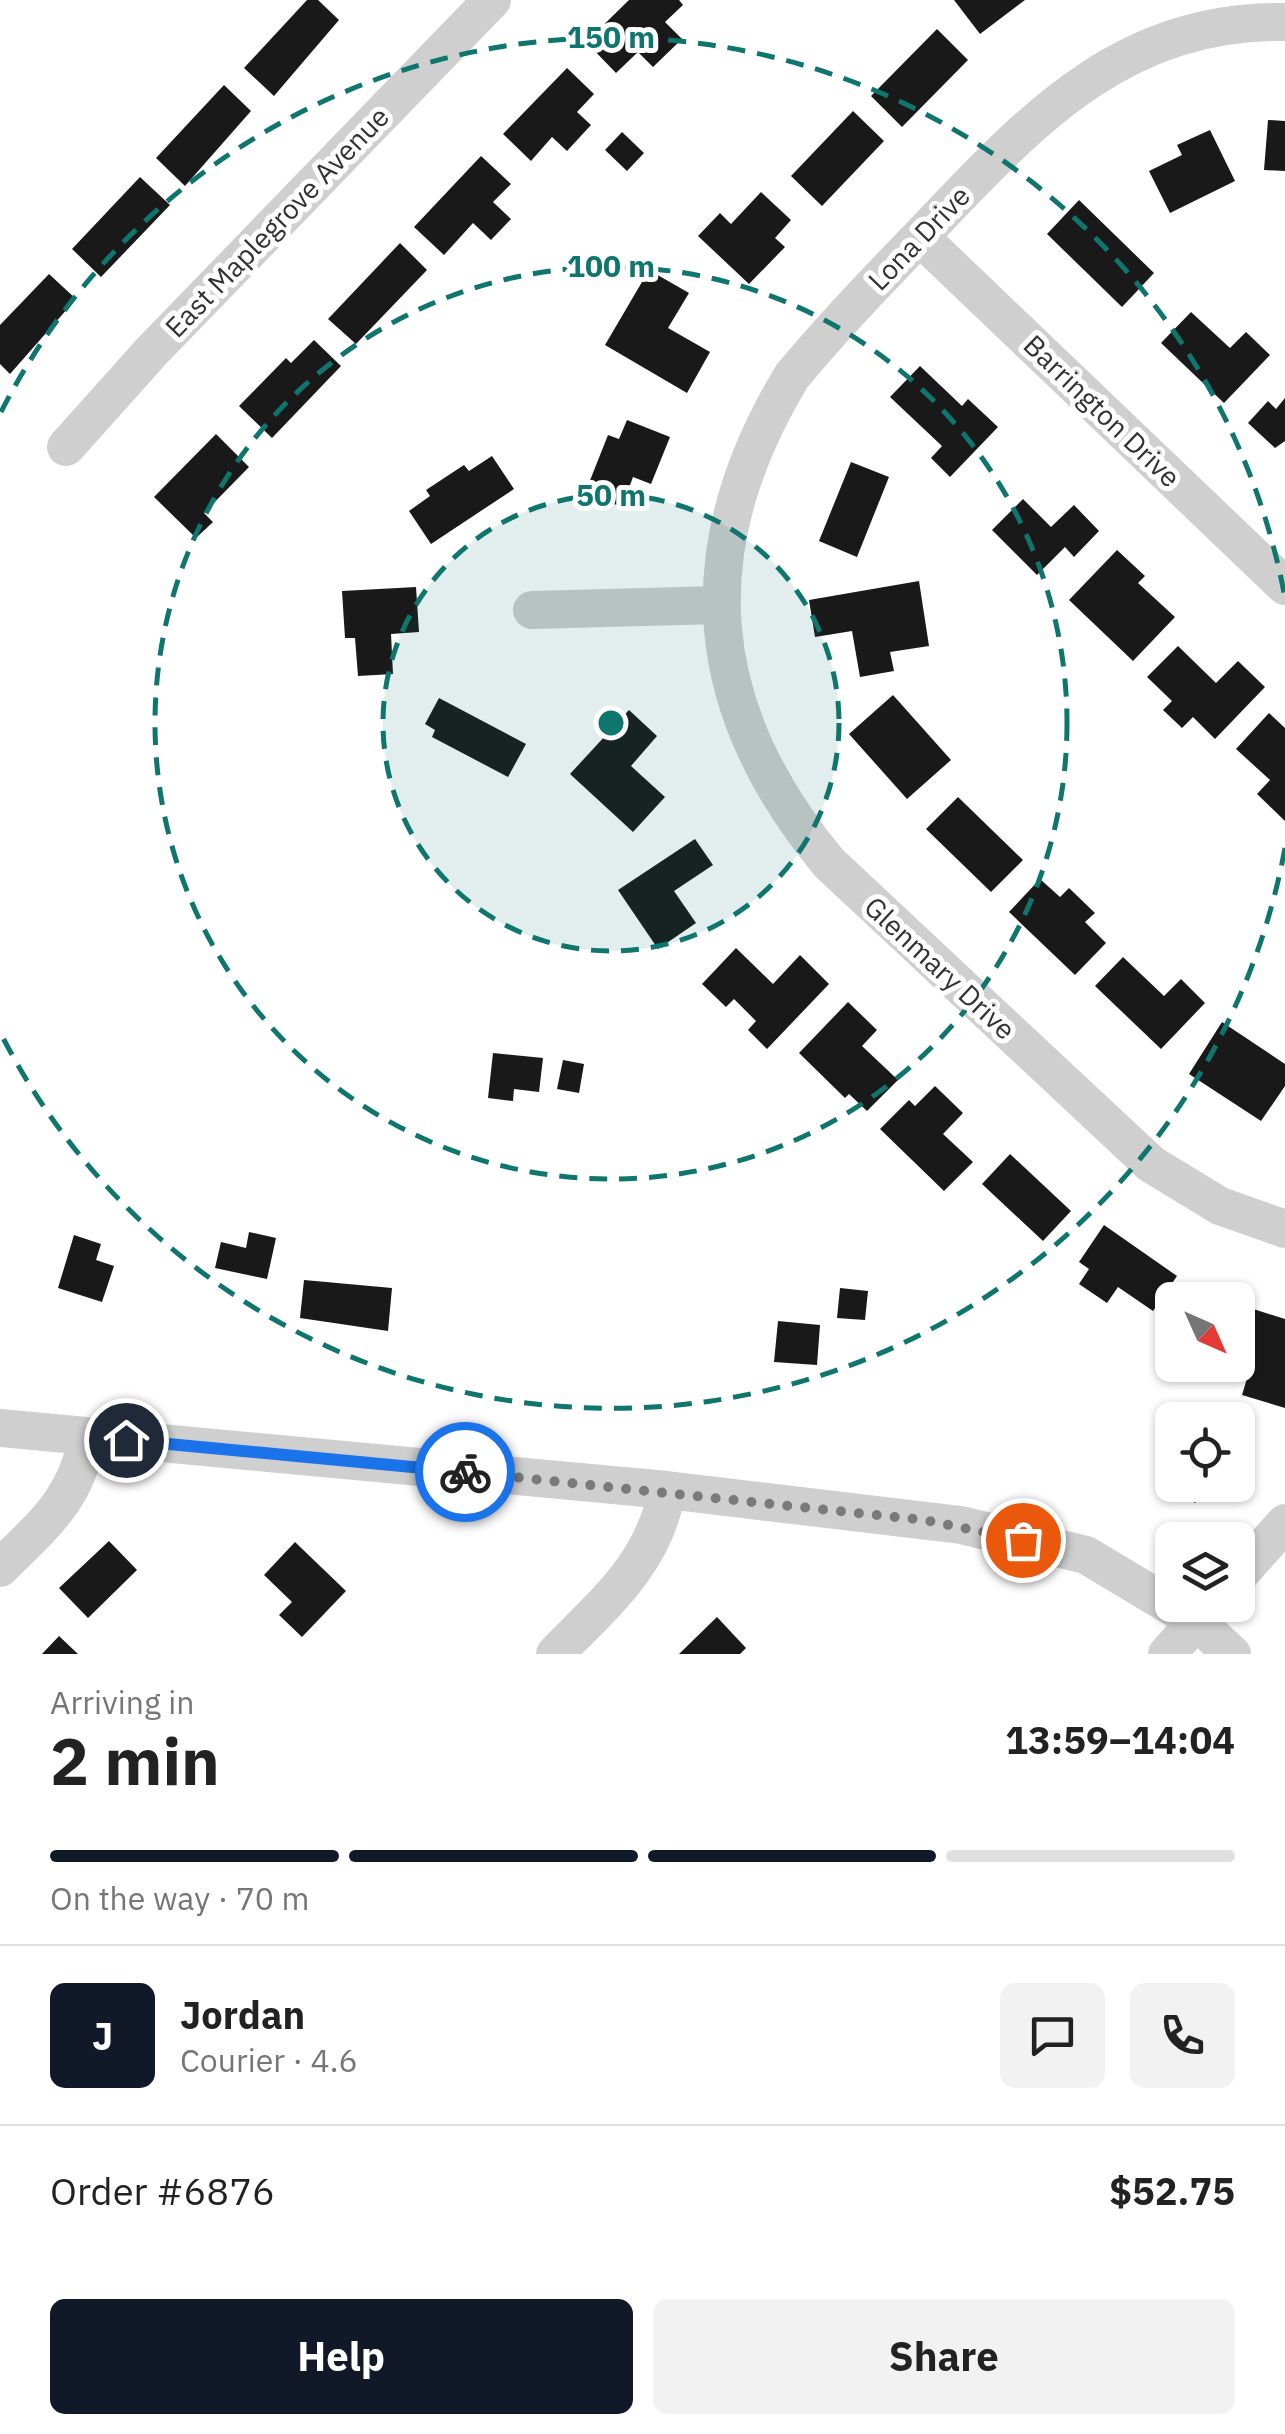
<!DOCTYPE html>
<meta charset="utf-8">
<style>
:root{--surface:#fff;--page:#f2f2f2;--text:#222;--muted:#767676;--line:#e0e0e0;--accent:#111827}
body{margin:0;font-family:"IBM Plex Sans",sans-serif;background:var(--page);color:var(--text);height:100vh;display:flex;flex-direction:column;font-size:38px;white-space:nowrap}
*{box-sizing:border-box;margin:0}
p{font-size:32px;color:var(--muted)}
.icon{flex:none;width:55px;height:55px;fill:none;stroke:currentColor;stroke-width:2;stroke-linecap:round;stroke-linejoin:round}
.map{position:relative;height:1654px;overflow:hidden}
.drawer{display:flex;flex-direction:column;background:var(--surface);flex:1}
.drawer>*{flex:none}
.needle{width:65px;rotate:135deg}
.controls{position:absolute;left:1155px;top:1282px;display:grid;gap:20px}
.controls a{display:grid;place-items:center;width:100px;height:100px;border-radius:15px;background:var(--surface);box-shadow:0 2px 8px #0004;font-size:50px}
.pin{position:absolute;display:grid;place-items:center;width:85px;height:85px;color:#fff;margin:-42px;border:5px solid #fff;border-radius:50%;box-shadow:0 2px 10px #0007}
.courier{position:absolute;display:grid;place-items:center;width:100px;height:100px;margin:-50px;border:8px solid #1a73e8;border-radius:50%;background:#fff;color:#222;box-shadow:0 2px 12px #0007}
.overview em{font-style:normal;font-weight:700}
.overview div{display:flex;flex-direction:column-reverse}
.overview{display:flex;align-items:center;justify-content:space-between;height:170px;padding:0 50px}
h1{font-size:65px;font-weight:700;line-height:75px}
.bar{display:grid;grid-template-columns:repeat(4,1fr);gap:15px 10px;align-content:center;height:120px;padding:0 50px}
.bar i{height:12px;border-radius:8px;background:var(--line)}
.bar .selected{background:var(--accent)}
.bar p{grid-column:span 4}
.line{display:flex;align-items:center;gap:25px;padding:0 50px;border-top:2px solid var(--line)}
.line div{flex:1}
.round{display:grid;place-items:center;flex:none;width:105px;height:105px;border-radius:15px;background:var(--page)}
.primary-button{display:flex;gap:20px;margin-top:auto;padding:20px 50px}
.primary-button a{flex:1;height:115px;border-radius:15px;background:var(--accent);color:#fff;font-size:40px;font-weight:700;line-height:115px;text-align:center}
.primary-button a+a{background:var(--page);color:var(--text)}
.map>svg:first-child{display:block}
.building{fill:#191919}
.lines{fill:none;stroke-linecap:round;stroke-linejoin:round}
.minor{stroke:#cfcfcf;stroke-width:38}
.done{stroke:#7a7a7a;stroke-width:10;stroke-dasharray:0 18}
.route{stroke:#1a73e8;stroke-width:12}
.ring{fill:none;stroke:#0f766e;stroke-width:5;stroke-dasharray:18 12}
.labels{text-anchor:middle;stroke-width:10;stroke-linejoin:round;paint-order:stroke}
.street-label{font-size:28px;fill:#323232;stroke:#fff}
.centre{fill:#0f766e;stroke:#fff;stroke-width:5}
.ring-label{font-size:30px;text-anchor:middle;font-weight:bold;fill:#0f766e;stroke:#fff;stroke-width:10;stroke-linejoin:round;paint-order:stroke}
</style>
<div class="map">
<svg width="1285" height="1654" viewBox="0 0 1285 1654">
<rect width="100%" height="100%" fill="#fff"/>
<path class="building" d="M307,0H318L339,20L274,96L244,68Z
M629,0H679L683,5L665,22L682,39L653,67L638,52L616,73L586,42Z
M954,0H1025L980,34Z
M937,29L968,60L902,127L871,96Z
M567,68L594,94L577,112L591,125L567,151L552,137L531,161L503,134Z
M224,85L251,111L185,186L156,158Z
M853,111L884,141L822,206L791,176Z
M1268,120L1285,121V171L1264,170Z
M1210,130L1235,181L1170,213L1149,171L1182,155L1177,145Z
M622,132L644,153L627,171L605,150Z
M481,156L511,184L493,202L511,219L491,240L473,223L444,255L414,227Z
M140,177L170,205L101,277L72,249Z
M761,192L791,220L775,238L785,247L749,284L698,236L720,213L731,224Z
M1079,200L1154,273L1122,307L1047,234Z
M400,243L427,270L356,344L328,319Z
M649,270L689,293L668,328L710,352L687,393L605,345Z
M49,274L76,299L10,374L0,364V325Z
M1191,312L1230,348L1246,332L1270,355L1224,403L1161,343Z
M314,340L341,366L272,438L239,406L286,358L291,363Z
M920,366L962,406L968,399L998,427L950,477L931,458L942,446L890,397Z
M1285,398V441L1275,448L1248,423L1268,401L1276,409Z
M627,420L670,437L651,484L633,477L622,507L585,493L608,435L619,439Z
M216,434L249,467L204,513L213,522L196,538L154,497Z
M492,456L514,489L431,544L409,511L430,496L426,490L464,465L469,471Z
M851,462L889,477L857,557L819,541Z
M1023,499L1051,527L1074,505L1099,531L1074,557L1065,547L1037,575L992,530Z
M1117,550L1145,576L1138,583L1175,617L1133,661L1069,600Z
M919,581L929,646L890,652L894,671L860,677L852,631L815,637L809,600Z
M416,587L419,632L391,634L393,674L358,676L355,638H345L342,591Z
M1178,646L1216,683L1238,661L1265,687L1215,739L1193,717L1182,728L1163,710L1172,701L1147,677Z
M893,695L951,760L907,799L849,734Z
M439,698L526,744L508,777L432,737L435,730L425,724Z
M629,710L657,736L631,766L665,797L633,832L570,774Z
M1269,713L1285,728V821L1257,794L1270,780L1236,749Z
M958,797L1023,860L991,892L926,829Z
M695,839L713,865L674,891L696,923L658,949L618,890Z
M1040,879L1060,897L1069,888L1095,913L1085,922L1106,943L1075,975L1009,912Z
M736,948L773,984L800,955L829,984L767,1049L748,1030L756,1021L734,999L726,1007L702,984Z
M1123,957L1164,996L1181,979L1205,1003L1161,1049L1095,986Z
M848,1002L877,1030L862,1046L898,1080L867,1111L849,1094L845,1098L799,1053Z
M1222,1022L1285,1064V1086L1261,1121L1189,1074Z
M493,1053L543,1058L539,1092L514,1089L513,1101L488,1098Z
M563,1060L584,1064L579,1093L557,1089Z
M935,1086L963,1113L943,1134L973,1162L944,1191L880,1129L909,1100L915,1106Z
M1010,1154L1071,1211L1043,1241L982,1184Z
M1104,1225L1177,1276L1153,1311L1118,1287L1107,1303L1079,1284L1089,1269L1079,1262Z
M249,1232L276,1238L267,1279L215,1268L221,1242L246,1248Z
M74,1235L101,1244L96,1260L114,1266L102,1302L58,1288Z
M304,1280L392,1288L388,1331L300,1318Z
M840,1288L868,1291L865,1320L837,1318Z
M1247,1307L1285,1319V1408L1242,1395L1251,1365L1238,1361V1338Z
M778,1321L820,1325L817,1365L774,1362Z
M1219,1406L1234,1420H1207Z
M1238,1423L1255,1440L1238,1458Z
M1172,1456V1482L1159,1470Z
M1175,1485H1212L1195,1503Z
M109,1541L137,1570L88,1618L59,1588Z
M295,1542L346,1591L302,1637L279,1615L292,1602L264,1575Z
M717,1617L746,1648L740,1654H679Z
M59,1636L78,1654H42Z"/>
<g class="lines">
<path class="minor" d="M1285,22C1124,20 1034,117 932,224C884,274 836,323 792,376C687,549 700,708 829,863L1151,1164L1220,1206L1285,1229
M920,237L1285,586
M66,447L151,352L492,0
M532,610L719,605
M0,1428L667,1490L961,1525L1086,1555L1196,1621L1232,1654
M0,1568C44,1524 76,1500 88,1436
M1238,1576L1285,1523
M555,1654C604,1604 655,1562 667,1490
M1167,1654L1211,1605"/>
</g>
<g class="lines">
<path class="done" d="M465,1472L924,1520L1023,1540"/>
<path class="route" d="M126,1440L465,1472"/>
</g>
<circle cx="611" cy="723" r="228" fill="#0f766e" fill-opacity=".12"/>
<g class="ring">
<circle cx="611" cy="723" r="228"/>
<circle cx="611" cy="723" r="456"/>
<path d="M1285 848A685 685 0 0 1 1 1034M1 412A685 685 0 0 1 1285 598"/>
</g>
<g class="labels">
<g class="street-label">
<text transform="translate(277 222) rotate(-46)" y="10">East Maplegrove Avenue</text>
<text transform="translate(919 238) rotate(-46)" y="10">Lona Drive</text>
<text transform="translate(1102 411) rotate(44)" y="10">Barrington Drive</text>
<text transform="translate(940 968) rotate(43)" y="10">Glenmary Drive</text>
</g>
</g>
<circle cx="611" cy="723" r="15" class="centre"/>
<g class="ring-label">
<text x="611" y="48">150 m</text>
<text x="611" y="277">100 m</text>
<text x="611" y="506">50 m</text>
</g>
</svg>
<div class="controls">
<a><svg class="needle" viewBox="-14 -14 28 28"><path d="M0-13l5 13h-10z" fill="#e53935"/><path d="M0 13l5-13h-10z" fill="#767676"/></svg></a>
<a><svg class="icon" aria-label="locate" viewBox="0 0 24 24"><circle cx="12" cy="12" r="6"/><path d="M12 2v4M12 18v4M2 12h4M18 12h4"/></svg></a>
<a><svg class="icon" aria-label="layers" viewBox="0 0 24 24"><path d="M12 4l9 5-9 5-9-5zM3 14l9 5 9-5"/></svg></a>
</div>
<div class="pin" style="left:1023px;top:1540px;background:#ea580c"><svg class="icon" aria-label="bag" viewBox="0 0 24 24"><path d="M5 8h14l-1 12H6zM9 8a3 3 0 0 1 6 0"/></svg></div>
<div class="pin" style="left:126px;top:1440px;background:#1f2937"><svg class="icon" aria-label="home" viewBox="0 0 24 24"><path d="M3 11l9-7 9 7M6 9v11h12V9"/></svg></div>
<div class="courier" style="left:465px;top:1472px"><svg class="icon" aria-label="bike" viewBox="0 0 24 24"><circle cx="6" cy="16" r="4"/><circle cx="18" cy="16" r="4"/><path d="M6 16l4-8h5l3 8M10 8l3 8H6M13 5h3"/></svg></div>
</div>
<section class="drawer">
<div class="overview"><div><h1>2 min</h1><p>Arriving in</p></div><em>13:59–14:04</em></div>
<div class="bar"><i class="selected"></i><i class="selected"></i><i class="selected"></i><i></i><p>On the way · 70 m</p></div>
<div class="line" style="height:180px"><b class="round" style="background:var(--accent);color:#fff">J</b><div><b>Jordan</b><p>Courier · 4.6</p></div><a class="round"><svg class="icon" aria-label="chat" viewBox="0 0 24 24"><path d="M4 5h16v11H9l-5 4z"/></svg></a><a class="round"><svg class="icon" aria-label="phone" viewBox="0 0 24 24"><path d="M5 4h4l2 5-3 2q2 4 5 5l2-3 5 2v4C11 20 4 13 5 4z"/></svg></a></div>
<div class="line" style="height:130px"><div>Order #6876</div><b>$52.75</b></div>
<div class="primary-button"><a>Help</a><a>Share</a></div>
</section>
